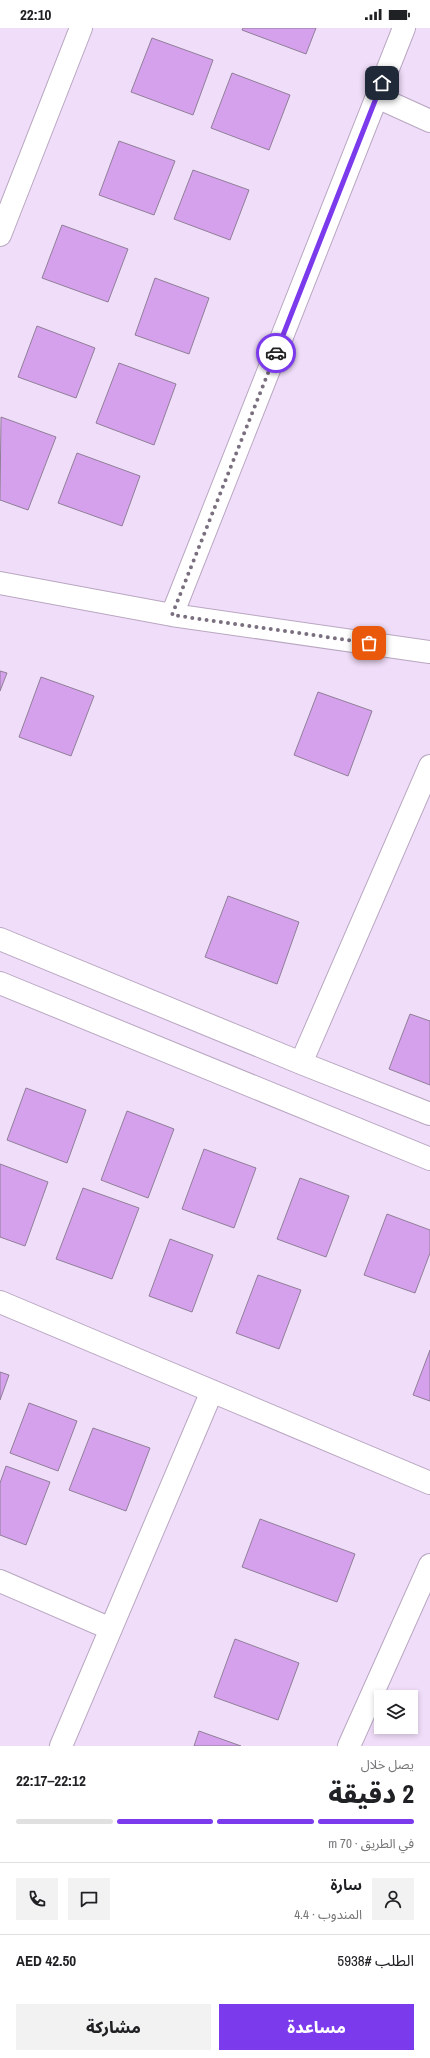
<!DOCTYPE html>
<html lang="ar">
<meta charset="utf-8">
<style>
:root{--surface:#fff;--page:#f2f2f2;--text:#202124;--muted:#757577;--line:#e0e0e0;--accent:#7c3aed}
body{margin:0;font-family:"Archivo Narrow","Noto Sans Arabic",sans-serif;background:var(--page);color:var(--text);direction:rtl;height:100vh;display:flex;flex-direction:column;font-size:15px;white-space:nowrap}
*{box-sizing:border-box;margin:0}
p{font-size:13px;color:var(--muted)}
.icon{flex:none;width:22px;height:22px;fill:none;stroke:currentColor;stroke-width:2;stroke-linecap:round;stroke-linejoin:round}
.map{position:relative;height:1718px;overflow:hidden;direction:ltr}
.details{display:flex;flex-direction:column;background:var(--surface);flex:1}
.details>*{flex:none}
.buttons{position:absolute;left:374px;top:1662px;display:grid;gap:8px}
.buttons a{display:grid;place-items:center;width:44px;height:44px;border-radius:0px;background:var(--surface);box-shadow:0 2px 6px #0003;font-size:20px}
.pin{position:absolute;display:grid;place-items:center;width:34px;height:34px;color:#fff;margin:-17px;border-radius:8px;box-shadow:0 2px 6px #0006}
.courier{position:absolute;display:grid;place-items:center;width:40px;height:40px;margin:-20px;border:3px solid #7c3aed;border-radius:50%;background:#fff;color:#222;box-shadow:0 1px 5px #0007}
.summary em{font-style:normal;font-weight:800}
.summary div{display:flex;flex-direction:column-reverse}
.summary{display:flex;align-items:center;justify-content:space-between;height:68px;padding:0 16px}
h1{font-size:26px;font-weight:800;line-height:30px}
.bar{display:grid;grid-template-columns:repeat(4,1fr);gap:6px 4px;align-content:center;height:48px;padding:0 16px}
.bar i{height:5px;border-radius:3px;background:var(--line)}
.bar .active{background:var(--accent)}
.bar p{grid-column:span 4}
.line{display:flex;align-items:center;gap:10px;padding:0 16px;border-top:1px solid var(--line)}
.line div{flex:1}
.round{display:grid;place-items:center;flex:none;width:42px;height:42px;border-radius:0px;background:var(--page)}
.action{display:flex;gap:8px;margin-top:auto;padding:8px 16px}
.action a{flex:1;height:46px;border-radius:0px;background:var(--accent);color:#fff;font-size:16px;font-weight:800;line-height:46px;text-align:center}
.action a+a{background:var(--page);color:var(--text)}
.status{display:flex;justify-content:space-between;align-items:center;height:28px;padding:0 20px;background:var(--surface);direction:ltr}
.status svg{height:11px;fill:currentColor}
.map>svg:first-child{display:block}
.building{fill:#d5a1ec;stroke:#907f98}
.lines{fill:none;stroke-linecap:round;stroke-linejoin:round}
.minor-casing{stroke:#b9a7c1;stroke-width:24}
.minor{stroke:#fff;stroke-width:22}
.done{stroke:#7a6f7f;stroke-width:4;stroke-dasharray:0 7.2}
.route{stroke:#7c3aed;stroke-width:5}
</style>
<div class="status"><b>22:10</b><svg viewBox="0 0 49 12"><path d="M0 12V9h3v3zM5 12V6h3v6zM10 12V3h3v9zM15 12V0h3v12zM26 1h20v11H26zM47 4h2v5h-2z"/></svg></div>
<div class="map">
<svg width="430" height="1718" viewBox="0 0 430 1718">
<rect width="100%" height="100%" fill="#f0ddf9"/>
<path class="building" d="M243,0H316L306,26L242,2Z
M152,10L213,32L193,87L131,64Z
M232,45L290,67L269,122L211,100Z
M119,113L175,133L154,187L99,167Z
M193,142L249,162L230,212L174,191Z
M62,197L128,221L108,274L42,250Z
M155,250L209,270L189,326L135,307Z
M37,298L95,320L76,370L18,349Z
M119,335L176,356L154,417L96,395Z
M1,389L56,409L28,482L0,472Z
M77,425L140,448L122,498L58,475Z
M0,643L7,645L0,663Z
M41,649L94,668L71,728L19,709Z
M318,664L372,683L348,748L294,727Z
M228,868L299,894L277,956L205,929Z
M410,986L430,993V1057L389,1041Z
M26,1060L86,1082L67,1135L7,1112Z
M127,1083L174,1101L148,1170L101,1152Z
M204,1121L256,1140L234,1200L182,1181Z
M0,1136L48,1154L25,1218L0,1209Z
M300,1150L349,1168L326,1229L277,1211Z
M83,1160L139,1180L112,1251L56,1231Z
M387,1186L430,1202V1225L415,1265L364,1247Z
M170,1211L213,1227L192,1284L149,1268Z
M258,1247L301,1262L279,1321L236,1305Z
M430,1322V1373L413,1367Z
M0,1344L9,1347L0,1372Z
M29,1375L77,1393L58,1443L10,1425Z
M93,1400L150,1420L126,1483L69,1462Z
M6,1438L50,1454L26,1517L0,1507V1455Z
M260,1491L355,1526L337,1574L242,1539Z
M235,1611L299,1635L278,1692L214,1669Z
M199,1703L241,1718H194Z"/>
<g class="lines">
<g class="minor-casing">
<path id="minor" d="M377,69L430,93
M0,207L81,0
M0,555L172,587L430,624
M172,587L404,0
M0,911L301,1035L430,1086
M0,955L430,1131
M301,1035L430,738
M0,1274L430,1455
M0,1553L111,1601
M61,1718L212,1363
M349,1718L430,1537"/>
</g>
<use href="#minor" class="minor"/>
</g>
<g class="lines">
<path class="done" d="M276,325L172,587L369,615"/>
<path class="route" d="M276,325L382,55"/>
</g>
</svg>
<div class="buttons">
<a><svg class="icon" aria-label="layers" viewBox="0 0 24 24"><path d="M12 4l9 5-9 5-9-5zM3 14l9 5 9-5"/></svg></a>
</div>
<div class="pin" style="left:369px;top:615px;background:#ea580c"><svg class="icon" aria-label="bag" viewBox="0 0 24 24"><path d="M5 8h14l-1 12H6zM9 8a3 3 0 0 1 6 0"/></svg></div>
<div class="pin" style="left:382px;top:55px;background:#1f2937"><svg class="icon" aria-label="home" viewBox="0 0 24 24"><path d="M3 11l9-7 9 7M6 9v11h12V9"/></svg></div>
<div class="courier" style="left:276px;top:325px"><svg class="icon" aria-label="car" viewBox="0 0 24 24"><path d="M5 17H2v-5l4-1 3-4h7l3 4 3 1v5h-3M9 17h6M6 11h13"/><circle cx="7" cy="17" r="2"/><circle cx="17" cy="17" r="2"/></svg></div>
</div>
<section class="details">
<div class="summary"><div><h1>2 دقيقة</h1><p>يصل خلال</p></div><em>22:12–22:17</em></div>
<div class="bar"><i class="active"></i><i class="active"></i><i class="active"></i><i></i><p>في الطريق · 70 m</p></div>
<div class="line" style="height:72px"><a class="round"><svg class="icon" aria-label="person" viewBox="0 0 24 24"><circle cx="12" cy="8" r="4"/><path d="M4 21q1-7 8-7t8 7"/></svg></a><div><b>سارة</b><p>المندوب · 4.4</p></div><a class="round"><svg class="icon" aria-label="chat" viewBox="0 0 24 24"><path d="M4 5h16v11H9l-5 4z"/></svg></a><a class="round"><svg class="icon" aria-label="phone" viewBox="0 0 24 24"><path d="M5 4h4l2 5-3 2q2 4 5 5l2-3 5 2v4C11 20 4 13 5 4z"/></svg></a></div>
<div class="line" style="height:52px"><div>الطلب #5938</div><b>AED 42.50</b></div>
<div class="action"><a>مساعدة</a><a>مشاركة</a></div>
</section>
